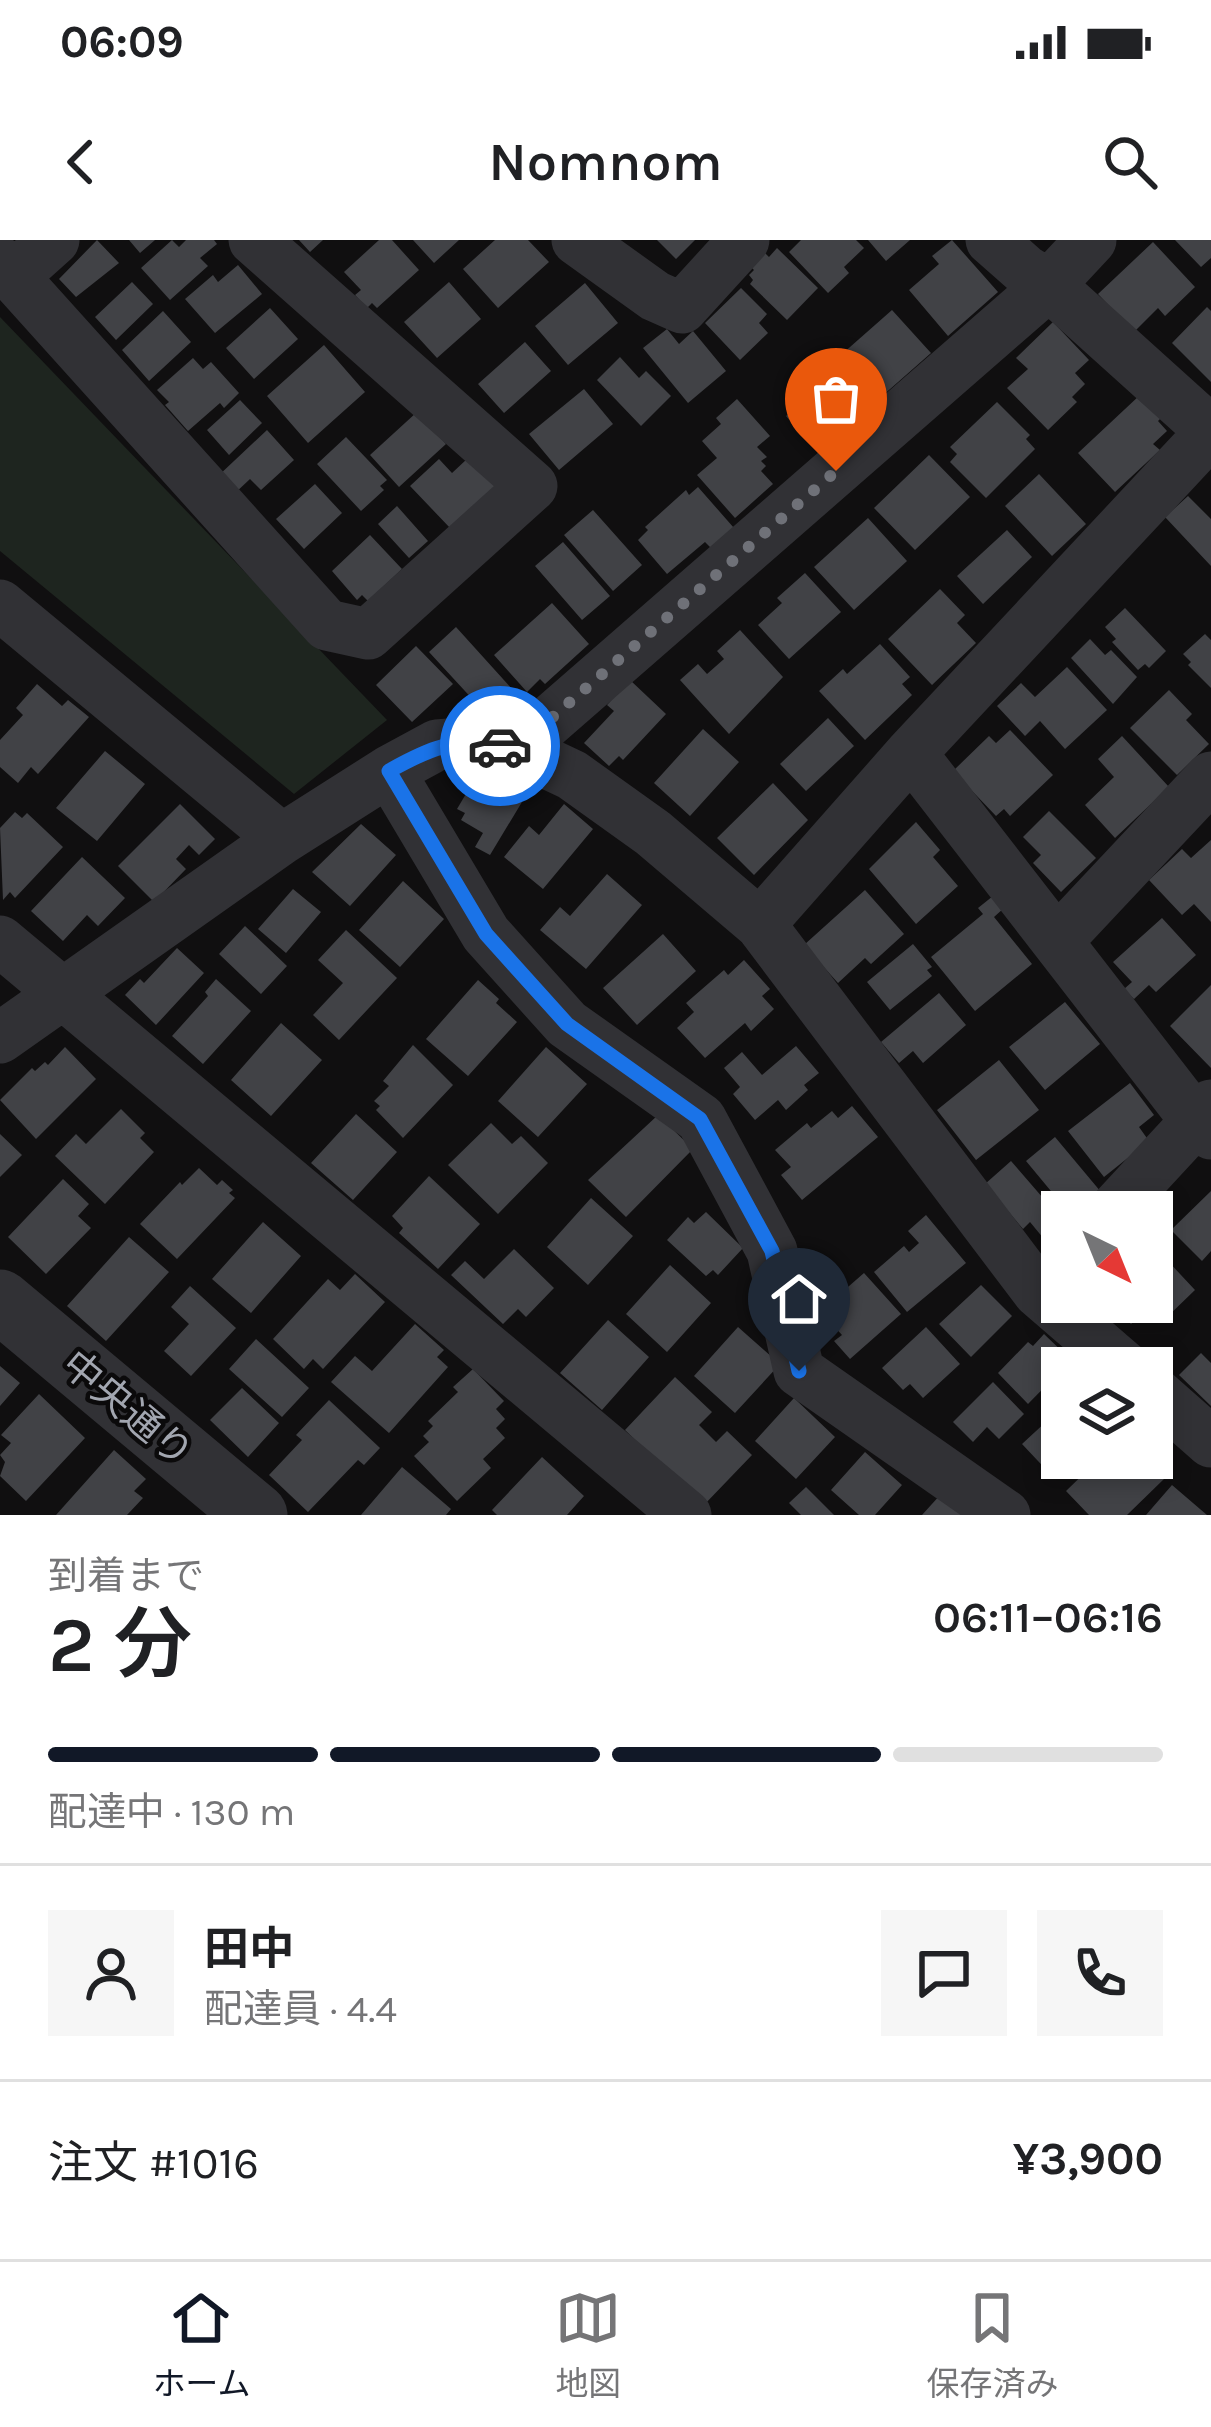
<!DOCTYPE html>
<html lang="ja">
<meta charset="utf-8">
<style>
:root{--surface:#fff;--page:#f6f6f6;--text:#202124;--muted:#757577;--line:#e0e0e0;--accent:#111827}
body{margin:0;font-family:Karla,"Noto Sans JP",sans-serif;background:var(--page);color:var(--text);height:100vh;display:flex;flex-direction:column;font-size:45px;white-space:nowrap}
*{box-sizing:border-box;margin:0}
p{font-size:39px;color:var(--muted)}
.icon{flex:none;width:66px;height:66px;fill:none;stroke:currentColor;stroke-width:2;stroke-linecap:round;stroke-linejoin:round}
.map{position:relative;height:1275px;overflow:hidden}
.panel{display:flex;flex-direction:column;background:var(--surface);flex:1}
.panel>*{flex:none}
.needle{width:78px;rotate:137deg}
.fabs{position:absolute;left:1041px;top:951px;display:grid;gap:24px}
.fabs a{display:grid;place-items:center;width:132px;height:132px;border-radius:0px;background:var(--surface);box-shadow:0 6px 18px #0003;font-size:60px}
.pin{position:absolute;display:grid;place-items:center;width:102px;height:102px;color:#fff;margin:-123px -51px;border-radius:50% 50% 50% 0;rotate:-45deg;box-shadow:0 0 12px #0007}
.pin .icon{rotate:45deg}
.courier{position:absolute;display:grid;place-items:center;width:120px;height:120px;margin:-60px;border:9px solid #1a73e8;border-radius:50%;background:#fff;color:#222;box-shadow:0 3px 15px #0007}
.overview em{font-style:normal;font-weight:600}
.overview div{display:flex;flex-direction:column-reverse}
.overview{display:flex;align-items:center;justify-content:space-between;height:204px;padding:0 48px}
h1{font-size:78px;font-weight:600;line-height:90px}
.bar{display:grid;grid-template-columns:repeat(4,1fr);gap:18px 12px;align-content:center;height:144px;padding:0 48px}
.bar i{height:15px;border-radius:9px;background:var(--line)}
.bar .on{background:var(--accent)}
.bar p{grid-column:span 4}
.line{display:flex;align-items:center;gap:30px;padding:0 48px;border-top:3px solid var(--line)}
.line div{flex:1}
.round{display:grid;place-items:center;flex:none;width:126px;height:126px;border-radius:0px;background:var(--page)}
.status{display:flex;justify-content:space-between;align-items:center;height:84px;padding:0 60px;background:var(--surface);direction:ltr}
.status svg{height:33px;fill:currentColor}
header{display:flex;justify-content:space-between;align-items:center;height:156px;padding:0 48px;background:var(--surface);font-size:54px;font-weight:600}
.tab-bar{display:flex;justify-content:space-around;align-items:center;height:168px;border-top:3px solid var(--line);background:var(--surface);font-size:33px;color:var(--muted)}
.tab-bar a{display:grid;justify-items:center;gap:6px}
.tab-bar .on{color:var(--accent)}
.map>svg:first-child{display:block}
.green{fill:#1e251f}
.building{fill:#414246}
.lines{fill:none;stroke-linecap:round;stroke-linejoin:round}
.minor{stroke:#313135;stroke-width:51}
.tertiary{stroke:#313135;stroke-width:63}
.done{stroke:#6f7178;stroke-width:12;stroke-dasharray:0 21.6}
.route{stroke:#1a73e8;stroke-width:15}
.labels{text-anchor:middle;stroke-width:9;stroke-linejoin:round;paint-order:stroke}
.street-label{font-size:39px;fill:#a2a6b0;stroke:#0b0a0b}
</style>
<div class="status"><b>06:09</b><svg viewBox="0 0 49 12"><path d="M0 12V9h3v3zM5 12V6h3v6zM10 12V3h3v9zM15 12V0h3v12zM26 1h20v11H26zM47 4h2v5h-2z"/></svg></div>
<header><svg class="icon" aria-label="back" viewBox="0 0 24 24"><path d="M15 5l-7 7 7 7"/></svg>Nomnom<svg class="icon" aria-label="search" viewBox="0 0 24 24"><circle cx="10" cy="10" r="6"/><path d="M15 15l6 6"/></svg></header>
<div class="map">
<svg width="1211" height="1275" viewBox="0 0 1211 1275">
<rect width="100%" height="100%" fill="#100f10"/>
<path class="green" d="M0,77L387,480L294,554L0,311Z"/>
<path class="building" d="M97,0L119,23L76,57L59,39Z
M129,0H155L140,13Z
M172,0L179,7L186,0H214L217,4L200,18L208,26L170,60L141,28Z
M299,0H323L310,12Z
M379,0H392L419,30L377,68L372,63L367,68L355,55L361,50L344,32Z
M413,0H459L434,23Z
M495,0H528L549,22L498,68L463,29Z
M657,0H695L676,19Z
M801,0H856L864,8L844,27L849,33L828,53L789,12Z
M868,0H910L886,21Z
M952,0L998,52L948,96L909,50L939,24L932,16Z
M1175,0H1211V18L1201,27Z
M1153,2L1195,47L1165,76L1158,68L1134,92L1098,54Z
M777,8L818,48L787,80L750,44L753,40L749,35L754,30L751,27L765,13L769,17Z
M238,25L262,54L215,93L185,59L213,35L218,42Z
M132,42L153,64L116,100L95,77Z
M449,42L481,79L437,118L404,82Z
M585,43L618,83L568,125L535,86Z
M741,48L767,74L759,83L768,93L740,120L705,83Z
M1207,67L1211,71V142L1172,103Z
M270,68L298,99L254,139L226,108Z
M892,70L931,113L872,165L833,122Z
M163,71L191,102L149,141L122,110Z
M1053,82L1089,120L1075,133L1085,144L1072,157L1077,162L1048,190L1007,148L1028,129L1016,118Z
M667,89L679,104L693,91L726,131L688,163L643,108Z
M525,102L551,131L504,173L478,144Z
M324,105L365,152L308,203L267,156Z
M620,117L639,138L646,131L671,156L641,186L597,140Z
M193,118L203,129L211,122L239,153L224,168L220,163L188,191L165,165L169,162L157,150Z
M827,125L853,155L839,168L844,173L809,203L786,176L808,157L801,148Z
M584,149L613,184L559,230L529,194Z
M1140,155L1162,177L1158,181L1167,191L1153,204L1160,210L1115,252L1078,213Z
M737,159L770,196L757,207L767,217L761,221L766,226L761,231L773,244L735,278L697,235L717,218L702,201L721,184L716,178Z
M240,160L262,183L229,215L207,190Z
M997,162L1030,195L1026,199L1035,209L986,258L950,222L957,214L950,207Z
M417,172L446,204L399,247L370,215Z
M267,190L294,220L261,250L250,239L233,255L217,237Z
M346,197L387,240L380,246L384,250L361,271L317,224Z
M929,215L970,257L915,310L874,268Z
M439,219L452,233L467,219L498,244L451,289L410,246Z
M1039,234L1086,284L1052,316L1005,266Z
M315,244L342,273L304,309L276,279Z
M698,247L734,288L711,308L705,302L667,334L638,300L648,290L645,287L686,250L689,255Z
M1188,256L1211,279V326L1165,277Z
M397,266L428,301L409,318L378,284Z
M593,270L642,325L613,351L564,295Z
M868,278L907,321L854,370L814,327Z
M1007,290L1032,317L983,364L957,336Z
M370,295L402,329L368,361L362,355L357,360L332,331Z
M563,302L610,356L582,380L535,326Z
M805,333L841,372L789,419L758,385L782,363L777,358Z
M940,349L965,375L957,383L976,403L932,445L888,399Z
M552,363L589,404L545,444L540,439L527,452L494,415Z
M1125,368L1166,411L1149,428L1145,424L1138,430L1112,402L1116,399L1105,387Z
M456,387L513,450L502,461L491,450L476,463L429,412Z
M740,390L783,437L729,494L680,440L698,424L707,434L724,419L717,411Z
M1205,394L1211,400V448L1188,425L1191,422L1183,414Z
M1090,399L1105,415L1111,410L1137,437L1113,464L1071,418Z
M880,404L910,437L902,444L912,455L865,500L819,451L843,429L847,434Z
M416,406L453,444L412,482L376,445Z
M1067,427L1107,470L1065,509L1040,481L1025,496L997,466L1021,443L1035,457Z
M630,440L666,474L623,520L619,516L609,526L584,503L614,471L607,465Z
M37,444L62,466L68,460L89,477L38,534L31,527L18,543L0,527V500L23,475L16,468Z
M1169,450L1192,474L1186,480L1209,504L1177,535L1130,488Z
M828,478L854,506L806,551L780,524Z
M703,489L739,522L690,576L654,543Z
M1010,490L1053,535L1010,576L1004,569L996,576L953,531L989,496L996,503Z
M1122,496L1169,547L1115,598L1085,565L1114,537L1098,519Z
M105,511L145,544L97,601L56,568Z
M496,534L528,552L490,615L475,607L483,593L461,580L465,573L457,569L476,537L492,539Z
M773,543L808,580L754,635L717,598Z
M180,564L215,599L199,615L189,605L176,619L186,629L154,662L118,626Z
M564,564L593,589L543,649L504,617L529,586L539,595Z
M1049,571L1096,618L1061,652L1033,623L1041,615L1023,597Z
M15,572L22,578L27,573L63,607L15,658L10,652L3,660L0,588Z
M916,582L940,610L933,617L958,646L916,684L869,629Z
M361,584L396,615L350,666L312,632Z
M1211,600V682L1194,664L1182,675L1149,640L1182,609L1191,618Z
M82,617L125,658L98,686L87,675L63,701L31,671Z
M607,634L642,665L586,729L540,690L560,667L570,676Z
M403,641L444,679L400,727L359,690Z
M293,649L321,672L286,713L258,689Z
M865,650L904,694L871,724L865,718L838,743L804,705Z
M993,656L1004,668L994,677L1032,724L975,771L931,717L983,674L978,668Z
M1162,678L1196,715L1156,752L1149,745L1134,759L1124,749L1132,742L1113,722Z
M245,686L287,726L261,754L219,714Z
M346,690L397,738L339,800L313,775L343,743L318,720Z
M663,694L696,731L637,785L603,748Z
M913,704L932,727L927,730L932,736L890,770L867,742Z
M177,708L204,733L156,785L125,755L140,739L144,743Z
M744,720L770,749L762,756L774,769L751,791L745,783L705,818L677,788L694,772L686,763L724,730L728,735Z
M216,739L251,771L203,824L172,796L208,756L205,752Z
M478,740L499,759L496,763L517,782L468,836L426,799Z
M1211,745V828L1170,786Z
M939,753L966,785L923,823L913,811L899,823L881,802Z
M1065,762L1100,804L1045,850L1009,807Z
M281,783L322,820L271,876L231,840Z
M413,805L453,845L403,898L376,870L380,866L374,861L389,846L383,841Z
M796,806L819,833L804,845L808,850L786,870L778,860L755,880L733,854L740,847L724,828L742,812L762,835Z
M65,807L96,839L36,899L0,860L32,828L35,831L45,822L48,825Z
M546,807L587,844L538,897L498,861Z
M999,820L1039,870L976,920L937,870Z
M1130,843L1154,875L1139,887L1149,901L1104,937L1068,891Z
M852,866L878,897L802,960L781,935L791,927L775,910L807,883L811,888L832,871L838,878Z
M121,869L145,893L140,898L154,912L105,964L55,916L76,894L86,904Z
M356,874L397,912L353,960L311,923Z
M658,875L693,909L626,977L588,940Z
M491,883L512,904L521,896L548,923L498,974L448,925Z
M0,894L22,915L0,937Z
M1055,897L1101,952L1081,969L1069,955L1060,962L1026,921Z
M1011,921L1062,980L1044,999L1030,982L1023,989L985,944Z
M199,928L217,945L222,940L233,950L229,953L235,958L177,1019L140,984L180,942L182,945Z
M429,936L480,984L438,1029L399,993L403,988L392,976Z
M63,939L89,964L78,976L91,988L46,1034L8,997Z
M1211,951V1011L1202,1021L1171,990Z
M591,958L633,996L588,1045L547,1007Z
M706,972L743,1008L718,1035L713,1030L706,1036L667,1000L688,977L694,983Z
M926,975L966,1023L907,1072L874,1032L904,1006L909,1012L919,1003L908,991Z
M263,982L301,1016L251,1073L212,1039Z
M129,997L169,1032L106,1101L67,1066Z
M1152,1004L1195,1050L1166,1078L1160,1072L1149,1082L1142,1074L1131,1084L1109,1062H1152Z
M514,1009L554,1048L526,1077L518,1069L503,1084L451,1035L465,1021L484,1039Z
M670,1025L711,1063L667,1112L626,1074Z
M864,1033L901,1074L850,1119L834,1101L842,1095L831,1083L836,1079L829,1070L836,1064L833,1060Z
M355,1034L385,1062L323,1129L313,1119L304,1129L273,1099L328,1039L340,1050Z
M981,1045L1012,1076L971,1117L939,1084Z
M190,1046L236,1088L191,1136L164,1111L189,1084L171,1067Z
M608,1080L649,1117L602,1170L560,1133Z
M415,1084L444,1110L437,1117L448,1127L389,1193L331,1142L355,1116L372,1131Z
M738,1087L780,1124L735,1173L694,1136Z
M926,1087L960,1124L923,1158L910,1144L903,1150L882,1128Z
M1044,1094L1071,1120L1028,1164L998,1133L1028,1102L1033,1106Z
M256,1099L309,1148L282,1177L229,1129Z
M1201,1113L1211,1123V1166L1179,1135Z
M0,1126L20,1143L0,1166Z
M473,1129L504,1161L496,1169L505,1179L496,1188L505,1198L483,1219L491,1228L457,1261L414,1216L429,1202L423,1196L433,1186L428,1181L458,1152L453,1147Z
M675,1137L712,1172L699,1185L716,1202L727,1191L752,1215L703,1266L625,1190Z
M993,1142L1024,1174L999,1199L987,1187L973,1202L953,1182Z
M242,1148L279,1183L248,1217L210,1180Z
M39,1154L85,1198L26,1261L0,1236L5,1222L0,1215L11,1203L1,1195Z
M794,1158L835,1197L796,1239L755,1201Z
M329,1160L380,1208L364,1225L358,1220L308,1272L269,1235L302,1200L296,1195Z
M1062,1167V1218H1075L1054,1238L1022,1204Z
M114,1210L146,1239L134,1251L143,1258L127,1275H56Z
M865,1212L902,1245L875,1275H859L831,1250Z
M542,1217L584,1256L567,1275H497L492,1270Z
M1100,1218H1144L1164,1239L1127,1275H1089L1066,1251Z
M402,1227L451,1269L446,1275H361Z
M1172,1245L1207,1275H1146Z
M806,1247L834,1275H801L789,1263Z
M941,1254L965,1275H922Z"/>
<g class="lines">
<path class="minor" d="M577,0L655,56L682,68L744,0
M991,0L1025,30L1049,45L1211,191
M0,22L327,385L368,394L532,246L254,0
M15,35L54,0
M0,365L282,599
M517,509L1049,45L1091,0
M911,513L1196,881L1211,894
M389,531L486,694L567,784L701,879L772,1011L799,1131L1005,1275
M760,684L911,513L1211,192
M1058,700L1211,537
M0,701L686,1275
M0,798L282,599L389,531L437,505L473,502L517,509L572,535L653,593L760,684L1038,1052L1126,1128
M1112,972L1211,865
M1152,1150L1211,1202"/>
<path class="tertiary" d="M0,1061L256,1275"/>
</g>
<g class="lines">
<path class="done" d="M500,506L517,508L836,231"/>
<path class="route" d="M500,506C451,499 432,507 389,531L486,694L567,784L700,879L772,1011L799,1131"/>
</g>
<g class="labels">
<g class="street-label">
<text transform="translate(128 1168) rotate(40)" y="14">中央通り</text>
</g>
</g>
</svg>
<div class="fabs">
<a><svg class="needle" viewBox="-14 -14 28 28"><path d="M0-13l5 13h-10z" fill="#e53935"/><path d="M0 13l5-13h-10z" fill="#757577"/></svg></a>
<a><svg class="icon" aria-label="layers" viewBox="0 0 24 24"><path d="M12 4l9 5-9 5-9-5zM3 14l9 5 9-5"/></svg></a>
</div>
<div class="pin" style="left:836px;top:231px;background:#ea580c"><svg class="icon" aria-label="bag" viewBox="0 0 24 24"><path d="M5 8h14l-1 12H6zM9 8a3 3 0 0 1 6 0"/></svg></div>
<div class="pin" style="left:799px;top:1131px;background:#1f2937"><svg class="icon" aria-label="home" viewBox="0 0 24 24"><path d="M3 11l9-7 9 7M6 9v11h12V9"/></svg></div>
<div class="courier" style="left:500px;top:506px"><svg class="icon" aria-label="car" viewBox="0 0 24 24"><path d="M5 17H2v-5l4-1 3-4h7l3 4 3 1v5h-3M9 17h6M6 11h13"/><circle cx="7" cy="17" r="2"/><circle cx="17" cy="17" r="2"/></svg></div>
</div>
<section class="panel">
<div class="overview"><div><h1>2 分</h1><p>到着まで</p></div><em>06:11–06:16</em></div>
<div class="bar"><i class="on"></i><i class="on"></i><i class="on"></i><i></i><p>配達中 · 130 m</p></div>
<div class="line" style="height:216px"><a class="round"><svg class="icon" aria-label="person" viewBox="0 0 24 24"><circle cx="12" cy="8" r="4"/><path d="M4 21q1-7 8-7t8 7"/></svg></a><div><b>田中</b><p>配達員 · 4.4</p></div><a class="round"><svg class="icon" aria-label="chat" viewBox="0 0 24 24"><path d="M4 5h16v11H9l-5 4z"/></svg></a><a class="round"><svg class="icon" aria-label="phone" viewBox="0 0 24 24"><path d="M5 4h4l2 5-3 2q2 4 5 5l2-3 5 2v4C11 20 4 13 5 4z"/></svg></a></div>
<div class="line" style="height:156px"><div>注文 #1016</div><b>¥3,900</b></div>
</section>
<nav class="tab-bar">
<a class="on"><svg class="icon" aria-label="home" viewBox="0 0 24 24"><path d="M3 11l9-7 9 7M6 9v11h12V9"/></svg>ホーム</a>
<a><svg class="icon" aria-label="map" viewBox="0 0 24 24"><path d="M3 6l6-2 6 2 6-2v14l-6 2-6-2-6 2zM9 4v14M15 6v14"/></svg>地図</a>
<a><svg class="icon" aria-label="saved" viewBox="0 0 24 24"><path d="M7 4h10v16l-5-4-5 4z"/></svg>保存済み</a>
</nav>
